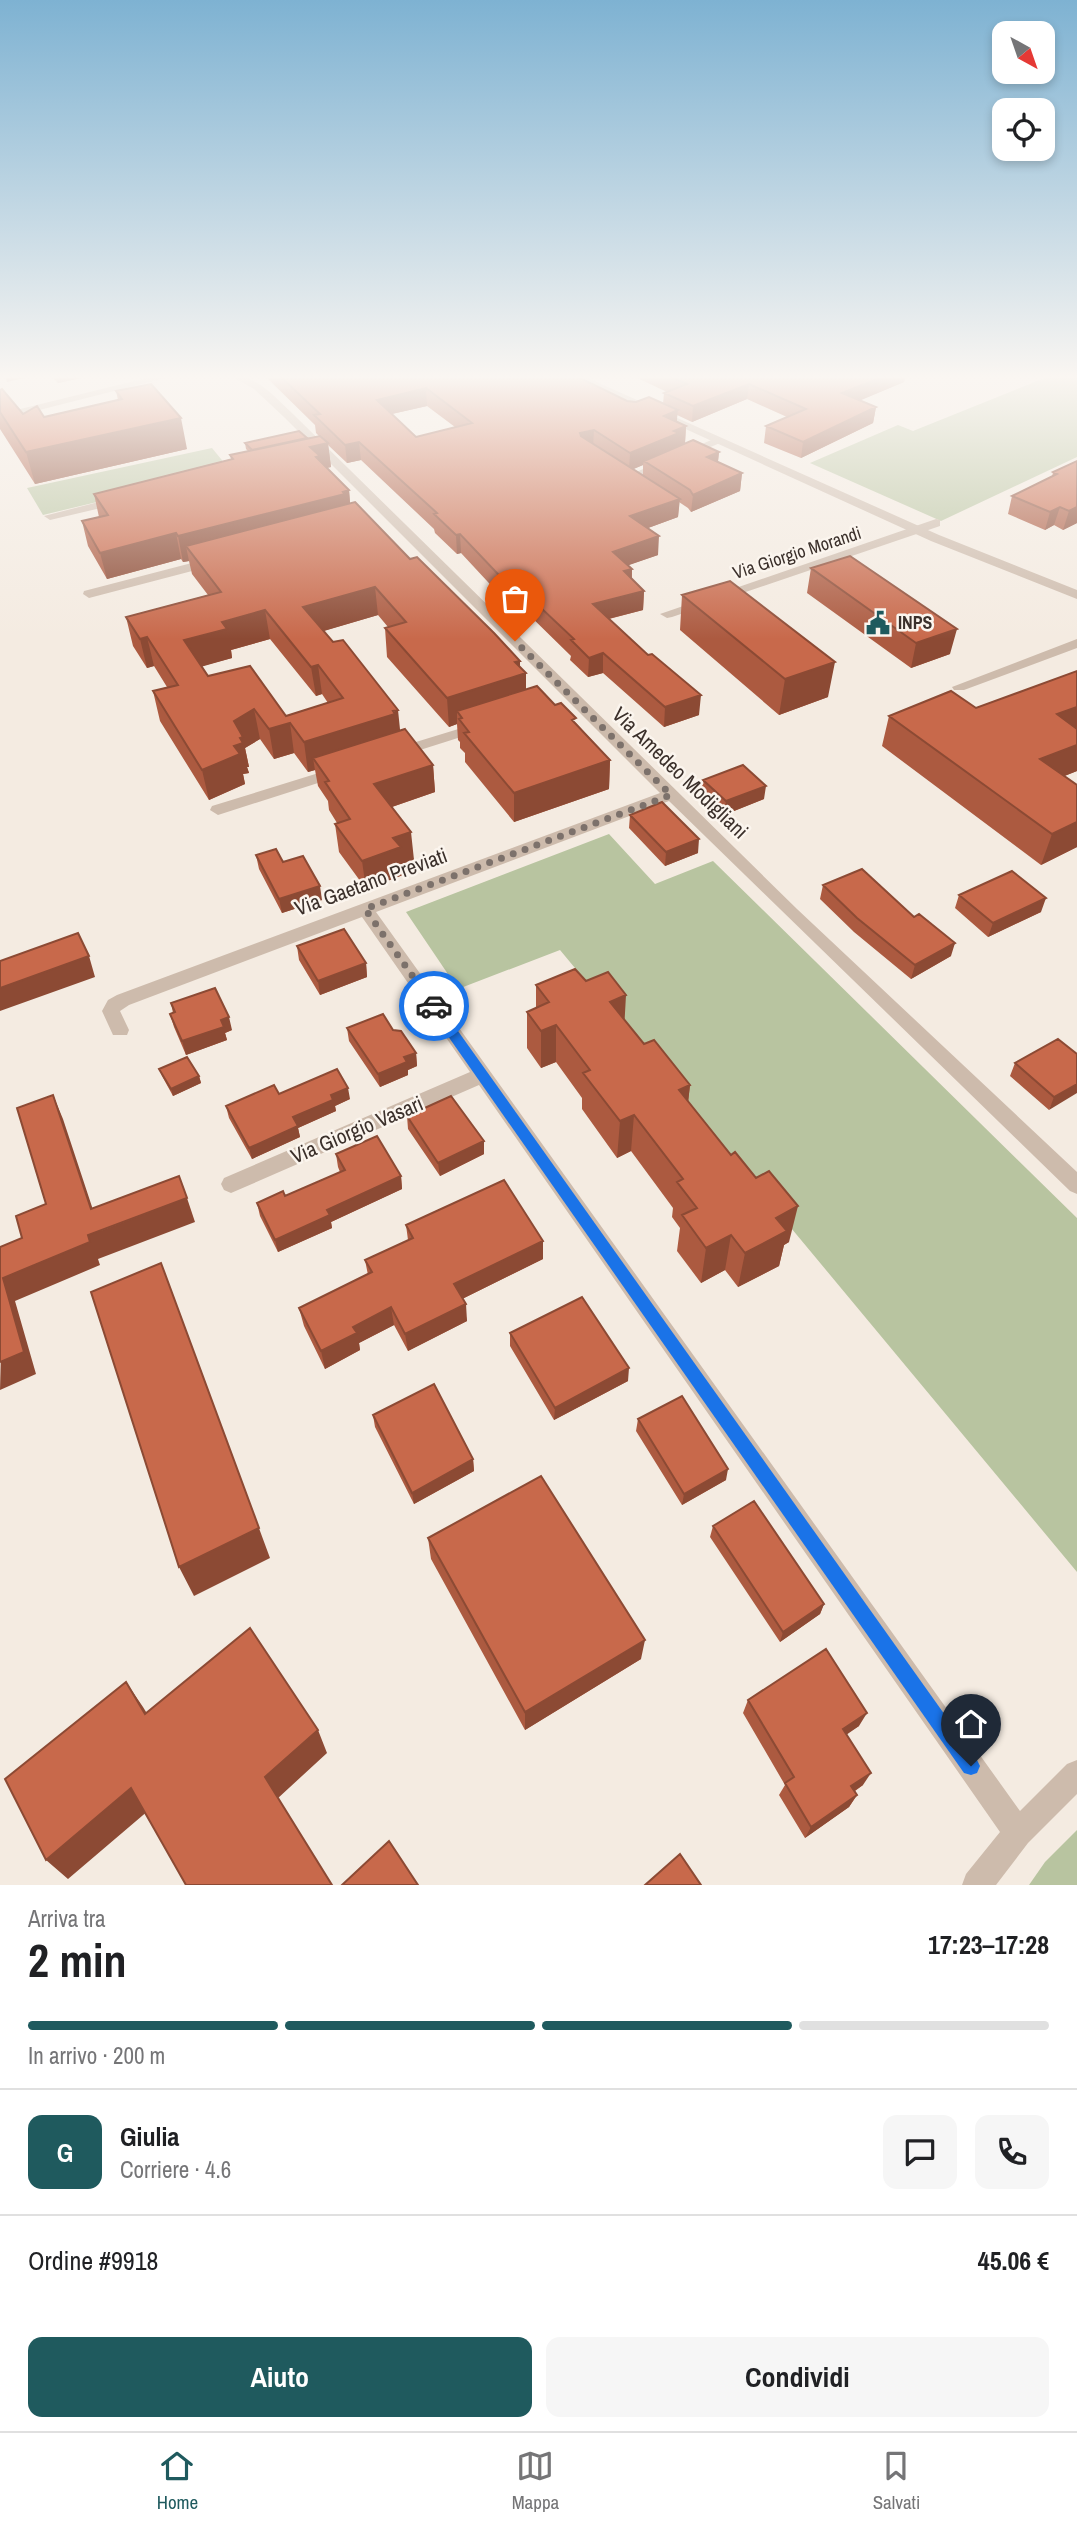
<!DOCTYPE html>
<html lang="it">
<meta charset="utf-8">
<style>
:root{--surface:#fff;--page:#f6f6f6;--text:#202124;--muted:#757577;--line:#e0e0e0;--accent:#1f5a5e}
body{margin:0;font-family:"Archivo Narrow",sans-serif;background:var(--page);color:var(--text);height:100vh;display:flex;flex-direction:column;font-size:26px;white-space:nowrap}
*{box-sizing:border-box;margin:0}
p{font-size:23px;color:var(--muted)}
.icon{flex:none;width:38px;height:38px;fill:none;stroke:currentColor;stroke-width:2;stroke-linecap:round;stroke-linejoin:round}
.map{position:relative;height:1885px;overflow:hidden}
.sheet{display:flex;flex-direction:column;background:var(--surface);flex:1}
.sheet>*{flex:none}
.needle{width:46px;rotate:140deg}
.controls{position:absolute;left:992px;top:21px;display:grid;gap:14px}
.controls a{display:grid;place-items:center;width:63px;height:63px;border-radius:14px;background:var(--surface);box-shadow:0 4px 10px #0003;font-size:35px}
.pin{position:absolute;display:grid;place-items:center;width:60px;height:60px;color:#fff;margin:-72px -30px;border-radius:50% 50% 50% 0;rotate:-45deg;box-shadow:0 0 7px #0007}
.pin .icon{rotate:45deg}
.courier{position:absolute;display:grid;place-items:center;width:70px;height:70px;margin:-35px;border:5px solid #1a73e8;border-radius:50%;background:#fff;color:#222;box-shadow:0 2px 9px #0007}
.headline em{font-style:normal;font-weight:800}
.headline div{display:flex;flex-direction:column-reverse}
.headline{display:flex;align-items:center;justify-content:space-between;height:119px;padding:0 28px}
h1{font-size:46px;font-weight:800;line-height:52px}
.bar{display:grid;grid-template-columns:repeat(4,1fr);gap:10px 7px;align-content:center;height:84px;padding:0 28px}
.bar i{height:9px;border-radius:5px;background:var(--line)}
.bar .active{background:var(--accent)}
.bar p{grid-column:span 4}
.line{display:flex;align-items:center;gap:18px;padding:0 28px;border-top:2px solid var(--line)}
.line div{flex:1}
.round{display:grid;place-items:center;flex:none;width:74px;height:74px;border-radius:14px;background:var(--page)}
.button{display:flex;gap:14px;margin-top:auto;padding:14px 28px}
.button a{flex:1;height:80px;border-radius:14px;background:var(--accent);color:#fff;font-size:28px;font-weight:800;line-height:80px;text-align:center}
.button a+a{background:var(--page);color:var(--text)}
.menu{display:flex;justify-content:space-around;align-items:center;height:98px;border-top:2px solid var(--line);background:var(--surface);font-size:19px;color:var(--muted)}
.menu a{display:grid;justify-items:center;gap:4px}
.menu .active{color:var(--accent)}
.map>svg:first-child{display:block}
.green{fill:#b8c4a0}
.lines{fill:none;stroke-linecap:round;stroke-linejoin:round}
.minor{fill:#cdbbac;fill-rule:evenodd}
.tertiary{fill:#cdbbac;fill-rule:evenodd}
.wall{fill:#ac5a40;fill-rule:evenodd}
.shaded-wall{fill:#8c4a34}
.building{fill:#c8694b;stroke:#8c4a34;stroke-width:2;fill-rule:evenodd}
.route{fill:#1a73e8}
.done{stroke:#7c716b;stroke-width:7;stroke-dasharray:0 12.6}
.labels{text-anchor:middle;stroke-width:5;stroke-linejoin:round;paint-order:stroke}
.far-street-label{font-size:18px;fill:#3b302b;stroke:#fbf5ee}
.far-poi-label{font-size:18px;font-weight:bold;fill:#3b302b;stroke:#fbf5ee;text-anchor:start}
.street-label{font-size:21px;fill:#3b302b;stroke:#fbf5ee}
</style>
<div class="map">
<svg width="1077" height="1885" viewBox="0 0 1077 1885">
<rect width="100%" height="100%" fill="#f4ebe1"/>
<path class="green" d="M1052,375H1077V457L941,521L810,463L898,425L913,431Z
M212,448L230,470L43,515L27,488Z
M609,834L655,884L713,861L1077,1218V1572L560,950L458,989L406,912Z
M1077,1830V1885H1029L1045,1862Z"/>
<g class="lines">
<path class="minor" d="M229,375C257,375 274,396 293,414L797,909L1077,1172V1194L1070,1191L669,801L376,912L1020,1811L1067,1764L1077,1760V1794L1028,1843L996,1885H962L966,1874L1000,1832L479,1085L238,1190L231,1193L224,1190L221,1184L224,1178L470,1072L362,917L129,1005L120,1011L129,1030L127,1035H113L102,1011L108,1000L117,995L660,793L285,418L254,389Z
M716,438L721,441L720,443L637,478L642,483L640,485H632L622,478Z
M118,497L122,499V503L50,520L44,516Z
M936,519L940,520V526L672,617L667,618L660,614Z
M211,558L217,562L215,565L89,598L83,594L84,591Z
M1077,639V648L964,690H954L952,687Z
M478,723L483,724L485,727L483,730L398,757L390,752L393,749Z
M338,767L343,769L346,772L343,775L218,815L210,810L212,806Z"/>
<path class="tertiary" d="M159,375H177L0,420V414Z
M567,375H581L939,535L1077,590V599L931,541Z"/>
</g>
<path class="wall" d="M50,375H95L58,383Z
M266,375H574L627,401L663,404L664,393L667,392L631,375H906L904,382L860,400L876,407L873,423L801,458L764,443L766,426L787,417L747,399L692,422L677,415V421L686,426L685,443L719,452L718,462L742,473L740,491L691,512L688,508L679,502L678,517L648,528L658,555L628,565L632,569V579L644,591L643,610L609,619L699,715L664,727L603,673L588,677L570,660L571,656L522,608L514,610L461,553L457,554L435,533L434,529L361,460L347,463L328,445L331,467L327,468L349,490L350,503L410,559L520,667L526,689L555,705L576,723L610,760L609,789L514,822L465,762V753L460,748V742L458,740L457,724L449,727L387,657L385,628L388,627L378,615L323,631L400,731L433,765L435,792L392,807L414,860L402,864L403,875L366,889L339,852L335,824L337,823L329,810L328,801L318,786L315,770L308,772L294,753L274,759L260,739L245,748L249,767H247L249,773L243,774L245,784L209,800L160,721L153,691L167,687L154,666L147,668L133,646L126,617L208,595L192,574L189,561L183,562L181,559L107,579L88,546L82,521L99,517L94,494L231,459L230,455L248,451L246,449L245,443L307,438L319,436L316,433L315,425L266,377ZM427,406L455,427L416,437L392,414ZM643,465V475L633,469ZM270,639L316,696L322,694L328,703L286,716L208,676L202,666L232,658L231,650Z
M0,390L23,414L44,417L118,400L116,391L187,449L35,484L0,429Z
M1077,461V523L1063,530L1054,525L1045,530L1008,514L1012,496L1052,477L1053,472Z
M811,568L950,654L911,668L807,593Z
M682,595L828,697L779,715L680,630Z
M1077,671V771L1064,776L1077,785V847L1041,865L882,746L889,716L976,708Z
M703,780L764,799L724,815L701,794Z
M630,815L698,853L665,866L629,828Z
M256,855L283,862L322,900L282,913L259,869Z
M823,885L951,956L911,979L854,932L820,899Z
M959,895L1041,912L988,937L955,908Z
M297,946L366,963L367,977L320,995L299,960Z
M586,981L624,1020L644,1044L690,1085L688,1102L789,1242L784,1245L779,1266L738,1287L725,1270L701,1283L677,1251L680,1228L672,1217L673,1208L631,1151L617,1158L582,1109V1098L556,1062L541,1068L527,1048V1012L536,1008V985Z
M171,1003L232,1030L225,1033L227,1040L186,1055L174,1027L170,1014L173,1013Z
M347,1028L416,1053L417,1066L408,1070V1075L380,1087L349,1041Z
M1077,1054L1049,1110L1010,1076L1015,1063Z
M159,1069L199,1076L201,1083L173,1096L162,1076Z
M279,1094L350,1099L335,1106L336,1111L298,1128L300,1137L252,1159L229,1118L226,1106Z
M407,1116L484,1154L440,1176L408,1129Z
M336,1154L401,1176L402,1189L331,1222L332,1228L278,1252L260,1216L257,1203L285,1196L340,1172L338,1167Z
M406,1225L543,1259L462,1299L467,1321L408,1351L394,1325L359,1343L360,1350L325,1369L304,1326L299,1308L368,1275L365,1260L408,1240Z
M510,1333L628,1381L554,1420L510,1346Z
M373,1415L473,1459L474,1471L414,1504L375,1427Z
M638,1419L726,1480L682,1505L636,1431Z
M713,1526L824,1604L820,1614L780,1642L710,1537Z
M428,1538L641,1659L525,1730L431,1559Z
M748,1700L859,1726L846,1734L863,1785L855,1791L857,1795L849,1807L805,1838L779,1795L785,1785L743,1713Z"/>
<path class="shaded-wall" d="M5,375H38L7,382Z
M56,375H95L58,383Z
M887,375H906L904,382L840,409L842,393Z
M749,384L747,399L692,422L693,406Z
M426,388L427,406L378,417L377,400Z
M876,407L873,423L801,458L803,442Z
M678,410L676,428L664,416Z
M181,418L187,449L35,484L26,452Z
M686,426L685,443L644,461L643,465L629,471L630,453L674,431Z
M594,430L593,448L580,451V433Z
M359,442L361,460L347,463L345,445Z
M328,443L331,467L321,469L258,457Z
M719,452L717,469L707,457Z
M742,473L740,491L691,512L693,495Z
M349,490L351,515L186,546L189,561L183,562L178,536Z
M680,499L678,517L629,535L630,516Z
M1060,507L1054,525L1045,530L1050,512Z
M1077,507V523L1063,530L1069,511Z
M176,533L181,559L107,579L100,553Z
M460,534L461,553L457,554L456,535Z
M659,536L658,555L612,571L613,552Z
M632,569L631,588L624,571Z
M375,587L378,615L307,636L303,607Z
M521,589L522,608L514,610V591Z
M644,591L643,610L592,623L593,604Z
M265,610L270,639L231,650L232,658L190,670L184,640L222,622Z
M957,629L950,654L911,668L916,643Z
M147,637L154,666L147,668L140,639Z
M603,653V673L588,677L589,658Z
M520,661V675L526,673V702L462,718L457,711V724L449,727L447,698L515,662Z
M835,662L828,697L779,715L785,679Z
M318,665L322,694L316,696L311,667Z
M701,695L699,715L664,727L665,707Z
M1077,707V733L1057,714Z
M254,709L260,739L245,748L249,767H247L249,773L243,774L245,784L209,800L202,770L234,746V721Z
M398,710L401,739L313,758L315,770L308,772L304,742Z
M290,723L294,753L274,759L269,729Z
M1077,745V771L1030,790L1040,759Z
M610,760L609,789L514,822V793Z
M433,765L435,792L377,812L374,784Z
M766,786L764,799L724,815L726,801Z
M1077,822V847L1041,865L1052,834Z
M411,832L414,860L402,864L403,875L366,889L362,861L393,838Z
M699,839L698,853L665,866L666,852Z
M320,886L322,900L282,913L279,899Z
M1046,898L1041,912L988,937L993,923Z
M955,943L951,956L911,979L915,965Z
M89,956L95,977L0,1011V988Z
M366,963L367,977L320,995L318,981Z
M626,995L624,1031L610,1002Z
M229,1017L232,1030L225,1033L227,1040L186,1055L182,1041L221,1020Z
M556,1025V1062L541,1068V1031Z
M416,1053L417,1066L408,1070V1075L380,1087L378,1074L404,1057Z
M199,1076L201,1083L173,1096L171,1089Z
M1077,1084V1093L1049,1110L1054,1097Z
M690,1085L686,1121L679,1090Z
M348,1088L350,1099L335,1106L336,1111L298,1128L300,1137L252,1159L249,1148L293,1117L331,1095Z
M53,1095L63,1119L100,1231L187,1198L195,1222L98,1259L100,1265L15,1301L36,1374L0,1390L3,1278L88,1235L91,1209Z
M634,1115L631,1151L617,1158L620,1121Z
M484,1141V1154L440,1176L438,1163Z
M401,1176L402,1189L331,1222L332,1228L278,1252L275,1240L327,1210Z
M798,1206L789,1242L784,1245L779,1266L738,1287L745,1253L776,1218Z
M731,1235L725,1270L701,1283L706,1248Z
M543,1241V1259L456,1302L454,1284Z
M161,1263L270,1558L194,1596L179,1567Z
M466,1304L467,1321L408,1351L405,1334Z
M391,1307L394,1325L359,1343L360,1350L325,1369L321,1351L353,1327Z
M629,1368L628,1381L554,1420L555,1408Z
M473,1459L474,1471L414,1504L412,1493Z
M728,1469L726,1480L682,1505L684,1494Z
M824,1604L820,1614L780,1642L783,1632Z
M645,1640L641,1659L525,1730V1712Z
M126,1682L143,1707L162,1738L145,1714Z
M867,1713L859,1726L836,1742L843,1729Z
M318,1730L327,1753L277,1799L265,1777Z
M871,1773L863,1785L844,1798L851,1786Z
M131,1788L149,1810L68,1879L46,1860Z
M857,1795L849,1807L805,1838L811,1827Z"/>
<path class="building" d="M279,375H574L627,401L636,402L649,397L678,410L664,416L686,426L674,431L679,433L630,453L594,430L580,433L581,436L680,499L630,516L659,536L613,552L632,569L624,571L644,591L593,604L648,655L652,654L701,695L665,707L603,653L589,658L571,640L574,639L521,589L514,591L460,534L456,535L434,514L437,513L359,442L345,445L314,415L320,414ZM426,388L472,423L416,437L377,400Z
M666,375H887L842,393L876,407L803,442L766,426L806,409L749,384L693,406L664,393L687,384Z
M151,384L181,418L26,452L0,412V390L2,389L23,414L37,406L44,417L122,399L116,391Z
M299,431L307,438L252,450L245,443Z
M320,436L328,443L310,447L320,456L316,457L349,490L343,492L345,494L178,536L176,533L100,553L82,521L108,515L94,494L233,459L230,455Z
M693,440L719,452L707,457L742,473L693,495L690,490L644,461Z
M1077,461V507L1069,511L1060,507L1050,512L1012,496L1057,474L1053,472Z
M355,502L410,559L417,557L494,633L520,661L515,662L526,673L447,698L385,628L406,622L375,587L303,607L333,642L343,640L398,710L393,711L395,714L304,742L290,723L269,729L254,709L234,721L243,737L240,738L243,743L234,746L240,754L202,770L153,691L178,685L147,637L140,639L126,617L221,592L186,546ZM265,610L311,667L318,665L343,698L286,716L250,666L208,676L184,640L227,629L222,622Z
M850,556L957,629L916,643L811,568Z
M730,581L835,662L785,679L682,595Z
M1077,671V707L1057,714L1077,729V745L1040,759L1077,785V822L1052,834L889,716L951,691L976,708Z
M537,686L555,705L561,703L576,718L572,720L610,760L514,793L464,733L469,732L459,719L462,718L457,711Z
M405,729L433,765L374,784L411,832L393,838L401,847L362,861L335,824L350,819L325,782L329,781L313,758Z
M743,765L766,786L726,801L703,780Z
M662,802L699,839L666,852L630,815Z
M276,849L283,862L303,856L320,886L279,899L256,855Z
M862,869L914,917L919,914L955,943L915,965L857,918L823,885Z
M1012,871L1046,898L993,923L959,895Z
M344,929L366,963L318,981L297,946Z
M78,933L89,956L0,988V961Z
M575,969L586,981L608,972L626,995L610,1002L644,1044L654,1040L690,1085L679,1090L731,1155L735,1152L756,1178L769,1171L798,1206L776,1218L787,1231L745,1253L731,1235L706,1248L682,1215L697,1208L677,1182L683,1179L634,1115L620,1121L583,1073L590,1070L556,1025L541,1031L527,1012L549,1002L536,985Z
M215,988L229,1017L221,1020L224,1027L182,1041L170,1014L175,1012L171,1003Z
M383,1014L393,1030L401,1031L416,1053L404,1057L407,1062L378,1074L347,1028Z
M1058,1039L1077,1054V1084L1054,1097L1015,1063Z
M187,1057L199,1076L171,1089L159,1069Z
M337,1069L348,1088L331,1095L333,1100L293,1117L298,1126L249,1148L226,1106L274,1085L279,1094Z
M53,1095L91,1209L179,1176L187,1198L88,1235L90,1242L3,1278L24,1352L0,1362V1247L22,1238L16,1216L46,1204L17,1108Z
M451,1096L484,1141L438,1163L407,1116Z
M377,1136L401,1176L327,1210L330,1215L275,1240L257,1203L283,1191L285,1196L345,1170L336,1154Z
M504,1180L543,1241L454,1284L466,1304L405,1334L391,1307L353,1327L357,1333L321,1351L299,1308L372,1272L365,1260L413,1238L406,1225Z
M161,1263L259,1528L179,1567L91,1292Z
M582,1297L629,1368L555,1408L510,1333Z
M434,1384L473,1459L412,1493L373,1415Z
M682,1396L728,1469L684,1494L638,1419Z
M541,1476L645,1640L525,1712L428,1538Z
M754,1501L824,1604L783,1632L713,1526Z
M250,1628L318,1730L265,1777L332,1885H186L131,1788L46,1860L5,1779L126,1682L145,1714Z
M826,1649L867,1713L843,1729L871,1773L851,1786L857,1795L811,1827L785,1783L794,1777L748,1700Z
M389,1841L418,1885H342Z
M680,1854L701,1885H645Z"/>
<linearGradient id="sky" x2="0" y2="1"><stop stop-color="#7eb2d2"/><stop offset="0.59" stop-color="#faf6f2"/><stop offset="1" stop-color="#faf6f2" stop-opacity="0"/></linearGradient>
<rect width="1077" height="639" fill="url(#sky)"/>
<path class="route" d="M434,1002L438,1003L977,1760L980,1766L977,1773L971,1775L964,1773L429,1009L428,1006Z"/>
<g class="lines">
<path class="done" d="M434,1006L365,909L671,795L515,641"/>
</g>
<defs>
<g id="civic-bare" transform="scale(1.89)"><path d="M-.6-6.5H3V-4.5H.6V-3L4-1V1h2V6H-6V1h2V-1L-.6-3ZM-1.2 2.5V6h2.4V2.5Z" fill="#1f5a5e" stroke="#fbf5ee" stroke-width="2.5" paint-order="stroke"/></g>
</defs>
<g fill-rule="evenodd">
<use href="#civic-bare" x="878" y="623"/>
</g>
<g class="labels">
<g class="far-street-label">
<text transform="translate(797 553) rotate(-18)" y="6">Via Giorgio Morandi</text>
</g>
<g class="far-poi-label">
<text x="898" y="629">INPS</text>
</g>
<g class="street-label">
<text transform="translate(680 773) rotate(44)" y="7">Via Amedeo Modigliani</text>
<text transform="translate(371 882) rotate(-20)" y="7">Via Gaetano Previati</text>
<text transform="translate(357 1130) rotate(-23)" y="7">Via Giorgio Vasari</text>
</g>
</g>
</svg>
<div class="controls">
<a><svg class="needle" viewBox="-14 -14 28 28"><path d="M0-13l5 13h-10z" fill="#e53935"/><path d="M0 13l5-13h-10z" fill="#757577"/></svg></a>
<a><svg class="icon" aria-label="locate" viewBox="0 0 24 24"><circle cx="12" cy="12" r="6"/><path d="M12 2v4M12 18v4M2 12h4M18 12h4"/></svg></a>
</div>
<div class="pin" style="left:515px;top:641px;background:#ea580c"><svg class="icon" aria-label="bag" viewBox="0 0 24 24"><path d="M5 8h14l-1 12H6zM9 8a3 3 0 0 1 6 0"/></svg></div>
<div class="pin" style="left:971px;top:1766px;background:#1f2937"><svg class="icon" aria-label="home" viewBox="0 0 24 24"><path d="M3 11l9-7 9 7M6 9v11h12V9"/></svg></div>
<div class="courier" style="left:434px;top:1006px"><svg class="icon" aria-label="car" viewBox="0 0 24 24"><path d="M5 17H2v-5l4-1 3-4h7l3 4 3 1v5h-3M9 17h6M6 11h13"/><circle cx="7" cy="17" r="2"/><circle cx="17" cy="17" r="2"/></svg></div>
</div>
<section class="sheet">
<div class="headline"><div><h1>2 min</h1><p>Arriva tra</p></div><em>17:23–17:28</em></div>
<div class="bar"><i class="active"></i><i class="active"></i><i class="active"></i><i></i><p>In arrivo · 200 m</p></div>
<div class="line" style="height:126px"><b class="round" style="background:var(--accent);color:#fff">G</b><div><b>Giulia</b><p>Corriere · 4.6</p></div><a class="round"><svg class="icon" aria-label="chat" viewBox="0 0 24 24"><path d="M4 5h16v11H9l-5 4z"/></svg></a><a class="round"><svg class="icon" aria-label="phone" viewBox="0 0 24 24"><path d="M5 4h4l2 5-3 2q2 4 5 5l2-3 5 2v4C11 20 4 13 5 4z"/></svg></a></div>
<div class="line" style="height:91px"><div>Ordine #9918</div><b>45.06 €</b></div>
<div class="button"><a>Aiuto</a><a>Condividi</a></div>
</section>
<nav class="menu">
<a class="active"><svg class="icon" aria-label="home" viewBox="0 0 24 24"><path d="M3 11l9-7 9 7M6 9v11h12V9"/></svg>Home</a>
<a><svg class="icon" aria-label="map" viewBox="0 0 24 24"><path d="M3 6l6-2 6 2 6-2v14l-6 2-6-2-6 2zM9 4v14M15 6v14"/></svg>Mappa</a>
<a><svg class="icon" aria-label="saved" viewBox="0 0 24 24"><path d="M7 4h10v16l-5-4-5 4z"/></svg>Salvati</a>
</nav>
